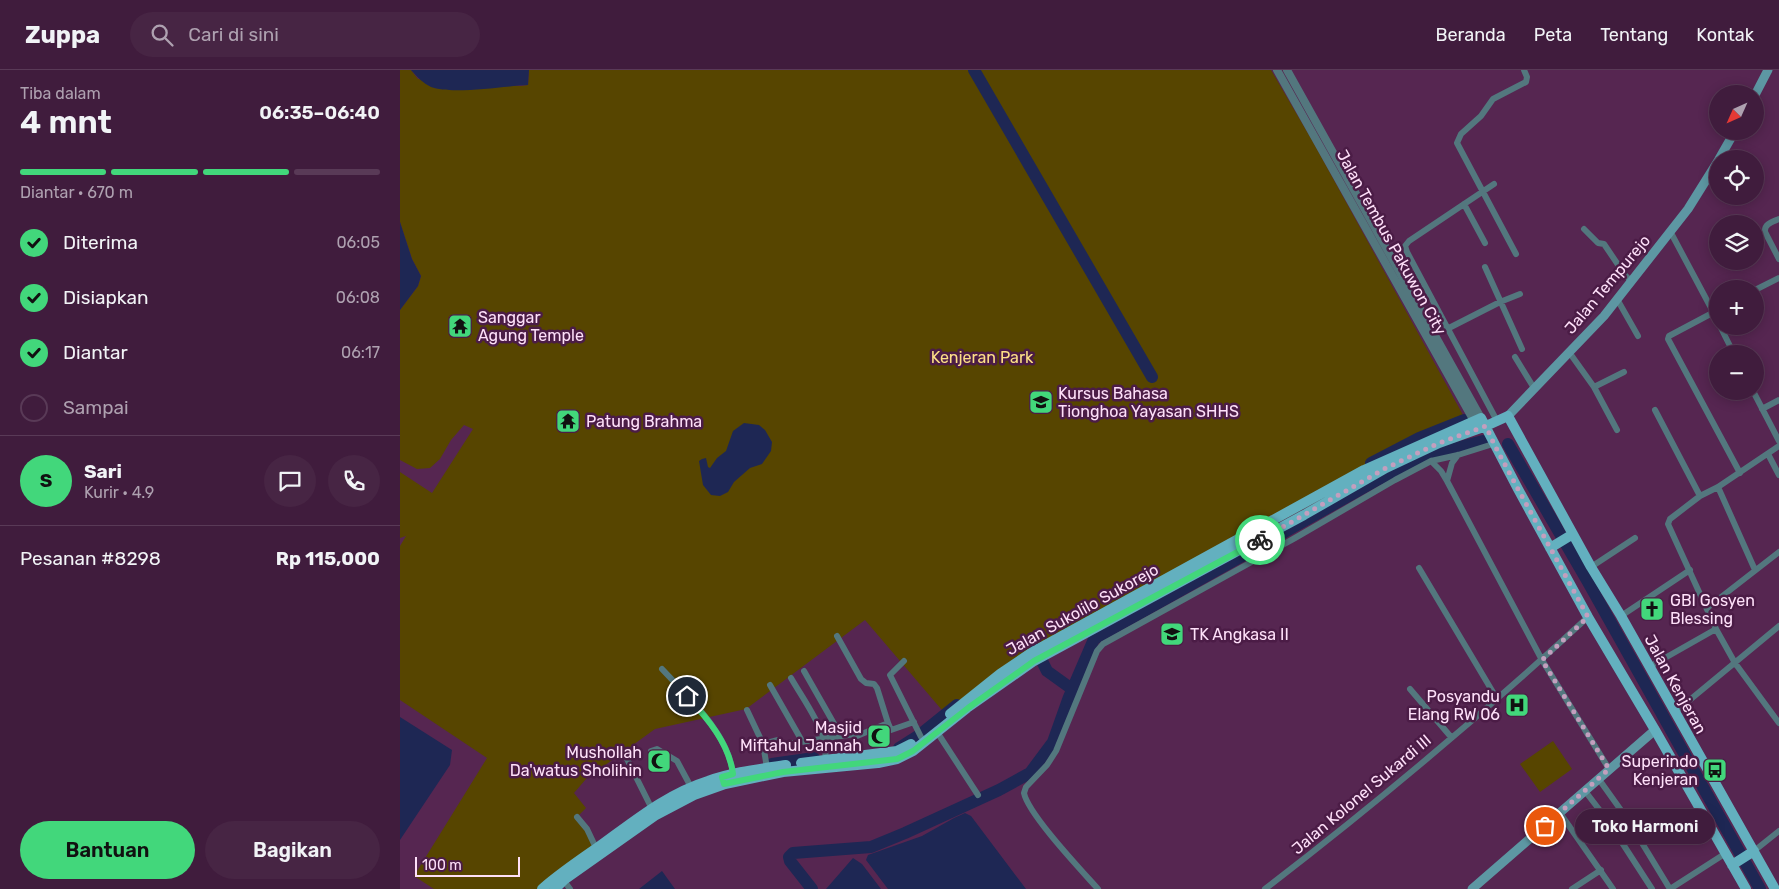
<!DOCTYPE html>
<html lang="id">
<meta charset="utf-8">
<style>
:root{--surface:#401c3d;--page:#472544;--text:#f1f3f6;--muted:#aea1b0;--line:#593a57;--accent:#42d77b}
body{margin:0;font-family:Rubik,sans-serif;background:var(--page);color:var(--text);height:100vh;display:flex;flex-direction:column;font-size:19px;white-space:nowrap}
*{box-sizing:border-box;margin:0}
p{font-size:16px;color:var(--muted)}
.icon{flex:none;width:28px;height:28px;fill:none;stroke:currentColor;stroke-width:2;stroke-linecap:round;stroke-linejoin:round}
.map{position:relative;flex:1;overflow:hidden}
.sheet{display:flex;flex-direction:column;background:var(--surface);width:400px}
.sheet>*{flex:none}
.needle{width:32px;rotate:225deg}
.tools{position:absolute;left:1309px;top:15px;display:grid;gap:10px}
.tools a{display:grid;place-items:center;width:55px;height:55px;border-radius:50%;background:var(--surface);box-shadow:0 2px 12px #0003,0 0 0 1px var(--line);font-size:25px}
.scale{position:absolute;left:15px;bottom:12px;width:105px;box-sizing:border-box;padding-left:5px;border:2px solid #fee0f9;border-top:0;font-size:14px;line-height:18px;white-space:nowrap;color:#fee0f9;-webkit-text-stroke:4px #4b1c46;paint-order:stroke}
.pin{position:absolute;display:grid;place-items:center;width:42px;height:42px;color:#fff;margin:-21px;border:2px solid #fff;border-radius:50%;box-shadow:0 1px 5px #0007}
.courier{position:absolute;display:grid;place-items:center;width:50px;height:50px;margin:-25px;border:4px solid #42d77b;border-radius:50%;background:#fff;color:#222;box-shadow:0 1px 6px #0007}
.bubble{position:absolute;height:35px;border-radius:18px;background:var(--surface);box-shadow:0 2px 12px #0003,0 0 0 1px var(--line);font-size:16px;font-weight:600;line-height:35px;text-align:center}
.overview em{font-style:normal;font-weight:600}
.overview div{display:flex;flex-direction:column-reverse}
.overview{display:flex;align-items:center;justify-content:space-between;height:85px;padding:0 20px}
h1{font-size:32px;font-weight:600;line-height:38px}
.bar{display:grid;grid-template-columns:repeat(4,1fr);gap:8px 5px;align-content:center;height:60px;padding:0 20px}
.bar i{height:6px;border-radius:4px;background:var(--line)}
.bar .on{background:var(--accent)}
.bar p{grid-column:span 4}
.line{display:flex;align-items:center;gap:12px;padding:0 20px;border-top:1px solid var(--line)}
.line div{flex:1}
.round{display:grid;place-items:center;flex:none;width:52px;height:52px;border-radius:26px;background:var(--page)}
ol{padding:0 20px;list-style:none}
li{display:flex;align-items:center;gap:15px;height:55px}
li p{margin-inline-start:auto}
li .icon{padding:5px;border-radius:50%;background:var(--accent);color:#111;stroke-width:4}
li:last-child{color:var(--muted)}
li i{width:28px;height:28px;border:2px solid var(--line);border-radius:50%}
.primary-button{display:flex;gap:10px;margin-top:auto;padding:10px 20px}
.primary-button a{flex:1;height:58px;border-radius:30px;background:var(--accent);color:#111;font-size:20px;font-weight:600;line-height:58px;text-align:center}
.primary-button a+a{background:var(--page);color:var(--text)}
header{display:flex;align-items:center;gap:30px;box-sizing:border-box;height:70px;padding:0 25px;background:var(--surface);border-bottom:1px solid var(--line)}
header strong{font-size:24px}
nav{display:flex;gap:28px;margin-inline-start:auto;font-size:18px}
.search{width:350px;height:45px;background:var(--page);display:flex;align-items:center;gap:12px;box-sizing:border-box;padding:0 18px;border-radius:28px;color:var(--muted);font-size:19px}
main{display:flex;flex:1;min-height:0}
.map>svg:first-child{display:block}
.green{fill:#574500}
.water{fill:#1e2754}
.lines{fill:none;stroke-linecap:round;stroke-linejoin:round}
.river{stroke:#1e2754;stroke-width:12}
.minor{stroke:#53777e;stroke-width:6}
.tertiary{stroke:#53777e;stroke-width:8}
.secondary{stroke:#5d97a3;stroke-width:9}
.primary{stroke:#63b0bf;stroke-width:10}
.done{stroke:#c39fbe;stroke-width:5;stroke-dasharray:0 9}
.route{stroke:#42d77b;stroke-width:6}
.labels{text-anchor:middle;stroke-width:5;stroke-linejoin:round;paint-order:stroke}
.street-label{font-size:16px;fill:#fee0f9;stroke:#4b1c46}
.poi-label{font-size:16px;fill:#fee0f9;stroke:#4b1c46;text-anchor:start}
.park-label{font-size:16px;fill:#fde087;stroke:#4b1c46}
</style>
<header>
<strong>Zuppa</strong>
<div class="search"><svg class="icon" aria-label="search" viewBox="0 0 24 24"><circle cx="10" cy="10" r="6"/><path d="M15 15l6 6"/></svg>Cari di sini</div>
<nav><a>Beranda</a><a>Peta</a><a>Tentang</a><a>Kontak</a></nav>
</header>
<main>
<section class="sheet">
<div class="overview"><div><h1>4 mnt</h1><p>Tiba dalam</p></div><em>06:35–06:40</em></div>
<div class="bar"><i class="on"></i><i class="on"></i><i class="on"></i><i></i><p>Diantar · 670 m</p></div>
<ol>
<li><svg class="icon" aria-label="check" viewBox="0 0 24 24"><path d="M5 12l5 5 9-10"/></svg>Diterima<p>06:05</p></li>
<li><svg class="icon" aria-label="check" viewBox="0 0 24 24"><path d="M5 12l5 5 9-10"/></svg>Disiapkan<p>06:08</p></li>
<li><svg class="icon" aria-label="check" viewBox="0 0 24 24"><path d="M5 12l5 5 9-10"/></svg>Diantar<p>06:17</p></li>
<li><i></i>Sampai</li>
</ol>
<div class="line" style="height:90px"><b class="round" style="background:var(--accent);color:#111">S</b><div><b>Sari</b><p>Kurir · 4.9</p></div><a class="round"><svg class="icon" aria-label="chat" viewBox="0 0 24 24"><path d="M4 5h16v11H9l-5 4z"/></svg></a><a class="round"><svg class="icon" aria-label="phone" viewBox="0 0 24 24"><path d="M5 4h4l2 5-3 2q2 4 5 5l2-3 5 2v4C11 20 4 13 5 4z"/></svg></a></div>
<div class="line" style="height:65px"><div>Pesanan #8298</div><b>Rp 115,000</b></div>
<div class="primary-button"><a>Bantuan</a><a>Bagikan</a></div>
</section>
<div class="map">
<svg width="1379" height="819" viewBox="0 0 1379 819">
<rect width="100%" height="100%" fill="#562651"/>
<path class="green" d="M0,0H11L18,9L121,16L128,15L129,0H871L913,72L1068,354L1020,375L598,606L547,646L465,550L346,639L255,659L186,709L174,723L186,738L177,747L196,778L142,819H34L14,806L87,688L0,630V476L6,466L0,468V402L32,423L73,359L64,355L51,370L40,389L30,398L17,399L0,390V240L18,216L21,206L12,189L0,152Z
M1153,671L1172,699L1140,722L1120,694Z"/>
<path class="water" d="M11,0H129L128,15C104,16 52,25 31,17C23,13 17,7 11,0Z
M0,152L12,189L21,206L18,216L0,240Z
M344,353L359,355L365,360L372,372L371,381L362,394L350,398L334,412L328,422L320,426L311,425L303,415L299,391L302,389L306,388L308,397L310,398L317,388L326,381L333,361Z
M0,647L52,680L50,695L0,770Z
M565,743L571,746L626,819H488L466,790L468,785L522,766L554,748Z
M453,788L462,794L481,819H426Z
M262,801L275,819H239Z"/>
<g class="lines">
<path class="river" d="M574,0L752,307
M1108,374L1188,512L1360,819
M971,393L1019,368L1064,350
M636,579L647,601L672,619
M499,678L521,664L557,635
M372,694L414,688
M412,819L390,791L389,787L393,783L471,777L505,763L599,720L630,703L653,672L669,627L694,569L977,410L1030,385L1083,371"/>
<path class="minor" d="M1094,114L1009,171L1005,176L1007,182L1097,351
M1064,134L1085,173
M1379,149C1372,152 1364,154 1365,162L1379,189
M1184,159L1198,173L1204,174L1225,205L1231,211
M1270,161L1318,251
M1116,184L1057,73L1061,64L1081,46L1093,29L1126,12L1127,7L1124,0
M1085,197L1122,279
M1355,220L1379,208
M1217,229L1238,266
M1318,240L1269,266L1268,269L1340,403
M1320,256L1334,284
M1047,259L1100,232L1120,224
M1169,282L1194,317L1217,360
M1115,287L1134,318
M1194,317L1224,302
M1353,321L1379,371
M1362,339L1379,330
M1255,340L1300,426
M1379,376L1318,417L1300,426L1270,449L1268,454L1316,559L1335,593L1379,653
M1368,384L1379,405
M1031,391L1041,401L1047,411L1142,590L1209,699
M1047,411L1052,393L1058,385
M1318,417L1355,500
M1191,497L1235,468
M1019,498L1097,629
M1307,538L1379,482
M1221,546L1290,500
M437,566L461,609L466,613L474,614L477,618L488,653
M504,591L490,605L521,667
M1249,597L1316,559
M262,599C288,627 329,664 333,704
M404,601L441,666L455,664L457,666L488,653L491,660L514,652
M391,608C402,627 416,646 423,666C425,674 425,682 426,690
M370,615L402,671
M1010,619L1051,667
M347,640L363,674L367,698
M1274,643L1379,556
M537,662L578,725
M363,674L378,670L381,675L441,666
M251,681L257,679L277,691L291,717
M226,687L252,739
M1198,708L1228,750L1270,819
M1185,721L1208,751L1252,819
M1160,743L1213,819
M177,747L187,759L196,778
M1354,781L1379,761
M162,808L170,819
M698,819C682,801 628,744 624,723L626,717L647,695L656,681L697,581L703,574L895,468L995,410L1031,391L1058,385L1093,374
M865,819C977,733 1085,642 1188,547
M1172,819L1201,800
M1270,819L1326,783"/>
<path class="tertiary" d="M877,0L1074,351
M887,0L1081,348"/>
<path class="secondary" d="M1355,25L1368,0
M1319,89L1335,61
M1108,346L1204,246L1288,139L1318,91
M1072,819L1255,660"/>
<path class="primary" d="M1150,478L1173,464
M550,644L600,604L631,583L964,400L1081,348L1118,419L1188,547L1255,660L1346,819
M401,693L497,681L511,674
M1332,795L1354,781
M142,819C159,804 178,791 197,778C232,753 266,724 308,711C333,702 360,699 386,695
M155,819L164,810L256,745L294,725L325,714L383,702L478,693L497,689L513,681L567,638L634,591L904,445L986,398L1039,373L1086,356L1108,346L1191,497L1221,546L1375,819"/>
</g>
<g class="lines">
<path class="done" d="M860,470L986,398L1039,373L1086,356L1094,374L1118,419L1188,547L1142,590L1209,699L1145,756"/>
<path class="route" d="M287,626C307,648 329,673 333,704L322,707L324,714L383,702L497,689L513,681L568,638L634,591L860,470"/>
</g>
<defs>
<g id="temple-square" transform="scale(1.25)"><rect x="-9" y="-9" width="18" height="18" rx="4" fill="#42d77b" stroke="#4b1c46"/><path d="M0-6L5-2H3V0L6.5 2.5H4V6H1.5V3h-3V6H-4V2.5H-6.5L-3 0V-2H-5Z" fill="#111"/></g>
<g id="university-square" transform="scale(1.25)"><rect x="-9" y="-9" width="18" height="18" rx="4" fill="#42d77b" stroke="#4b1c46"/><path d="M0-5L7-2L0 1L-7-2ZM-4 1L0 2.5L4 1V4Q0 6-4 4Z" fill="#111"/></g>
<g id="church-square" transform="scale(1.25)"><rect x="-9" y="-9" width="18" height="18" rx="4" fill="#42d77b" stroke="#4b1c46"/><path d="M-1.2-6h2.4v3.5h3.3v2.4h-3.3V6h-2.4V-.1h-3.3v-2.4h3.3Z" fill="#111"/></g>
<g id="school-square" transform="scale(1.25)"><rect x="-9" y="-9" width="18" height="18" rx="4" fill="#42d77b" stroke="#4b1c46"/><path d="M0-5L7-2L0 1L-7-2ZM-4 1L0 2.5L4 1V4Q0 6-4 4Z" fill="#111"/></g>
<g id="hospital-square" transform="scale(1.25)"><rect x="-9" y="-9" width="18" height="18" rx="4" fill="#42d77b" stroke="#4b1c46"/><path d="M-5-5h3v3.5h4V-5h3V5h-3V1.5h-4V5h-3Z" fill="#111"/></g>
<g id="mosque-square" transform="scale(1.25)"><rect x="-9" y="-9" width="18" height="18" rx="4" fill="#42d77b" stroke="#4b1c46"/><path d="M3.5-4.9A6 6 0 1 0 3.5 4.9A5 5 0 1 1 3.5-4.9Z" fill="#111"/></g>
<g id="bus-square" transform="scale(1.25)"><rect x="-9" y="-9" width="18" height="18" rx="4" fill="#42d77b" stroke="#4b1c46"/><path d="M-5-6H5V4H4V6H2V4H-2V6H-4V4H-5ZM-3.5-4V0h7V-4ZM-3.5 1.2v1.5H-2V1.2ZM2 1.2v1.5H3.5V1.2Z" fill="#111"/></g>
</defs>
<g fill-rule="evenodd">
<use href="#temple-square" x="60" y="256"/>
<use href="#university-square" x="641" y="332"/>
<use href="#temple-square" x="168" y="351"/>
<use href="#church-square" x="1252" y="539"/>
<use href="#school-square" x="772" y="564"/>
<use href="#hospital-square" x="1117" y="635"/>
<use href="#mosque-square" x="479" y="666"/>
<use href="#mosque-square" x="259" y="691"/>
<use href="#bus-square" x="1315" y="700"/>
</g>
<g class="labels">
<g class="street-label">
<text transform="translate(992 172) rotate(61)" y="6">Jalan Tembus Pakuwon City</text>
<text transform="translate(1207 214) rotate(-50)" y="6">Jalan Tempurejo</text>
<text transform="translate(682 539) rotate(-29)" y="6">Jalan Sukolilo Sukorejo</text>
<text transform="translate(1276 614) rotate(61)" y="6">Jalan Kenjeran</text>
<text transform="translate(961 724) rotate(-40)" y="6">Jalan Kolonel Sukardi III</text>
</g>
<g class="poi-label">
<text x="78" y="253">Sanggar<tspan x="78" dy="18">Agung Temple</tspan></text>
<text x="658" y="329">Kursus Bahasa<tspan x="658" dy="18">Tionghoa Yayasan SHHS</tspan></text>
<text x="186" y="357">Patung Brahma</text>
<text x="1270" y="536">GBI Gosyen<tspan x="1270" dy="18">Blessing</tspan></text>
<text x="790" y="570">TK Angkasa II</text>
<text x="1100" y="632" text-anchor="end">Posyandu<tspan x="1100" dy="18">Elang RW 06</tspan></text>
<text x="462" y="663" text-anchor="end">Masjid<tspan x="462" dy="18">Miftahul Jannah</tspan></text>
<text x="242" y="688" text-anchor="end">Mushollah<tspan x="242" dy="18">Da'watus Sholihin</tspan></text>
<text x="1298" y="697" text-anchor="end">Superindo<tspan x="1298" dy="18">Kenjeran</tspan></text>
</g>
<g class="park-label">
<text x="582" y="293">Kenjeran Park</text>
</g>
</g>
</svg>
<div class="tools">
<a><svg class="needle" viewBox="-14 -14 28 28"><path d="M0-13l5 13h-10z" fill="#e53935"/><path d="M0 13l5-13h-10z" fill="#aea1b0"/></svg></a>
<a><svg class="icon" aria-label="locate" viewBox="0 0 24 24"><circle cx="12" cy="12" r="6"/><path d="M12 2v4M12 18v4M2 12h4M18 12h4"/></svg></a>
<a><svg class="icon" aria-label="layers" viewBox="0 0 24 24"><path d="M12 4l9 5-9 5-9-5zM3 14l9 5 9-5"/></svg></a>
<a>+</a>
<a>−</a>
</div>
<div class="scale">100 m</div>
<div class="pin" style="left:1145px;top:756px;background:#ea580c"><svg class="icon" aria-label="bag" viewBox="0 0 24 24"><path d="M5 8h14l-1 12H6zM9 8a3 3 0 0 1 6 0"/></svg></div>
<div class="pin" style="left:287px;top:626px;background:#1f2937"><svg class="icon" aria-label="home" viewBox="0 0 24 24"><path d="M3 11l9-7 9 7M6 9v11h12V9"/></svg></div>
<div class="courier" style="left:860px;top:470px"><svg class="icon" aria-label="bike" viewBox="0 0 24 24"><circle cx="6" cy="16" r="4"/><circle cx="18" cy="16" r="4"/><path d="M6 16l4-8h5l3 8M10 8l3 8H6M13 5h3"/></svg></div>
<div class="bubble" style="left:1175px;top:739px;width:140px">Toko Harmoni</div>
</div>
</main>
